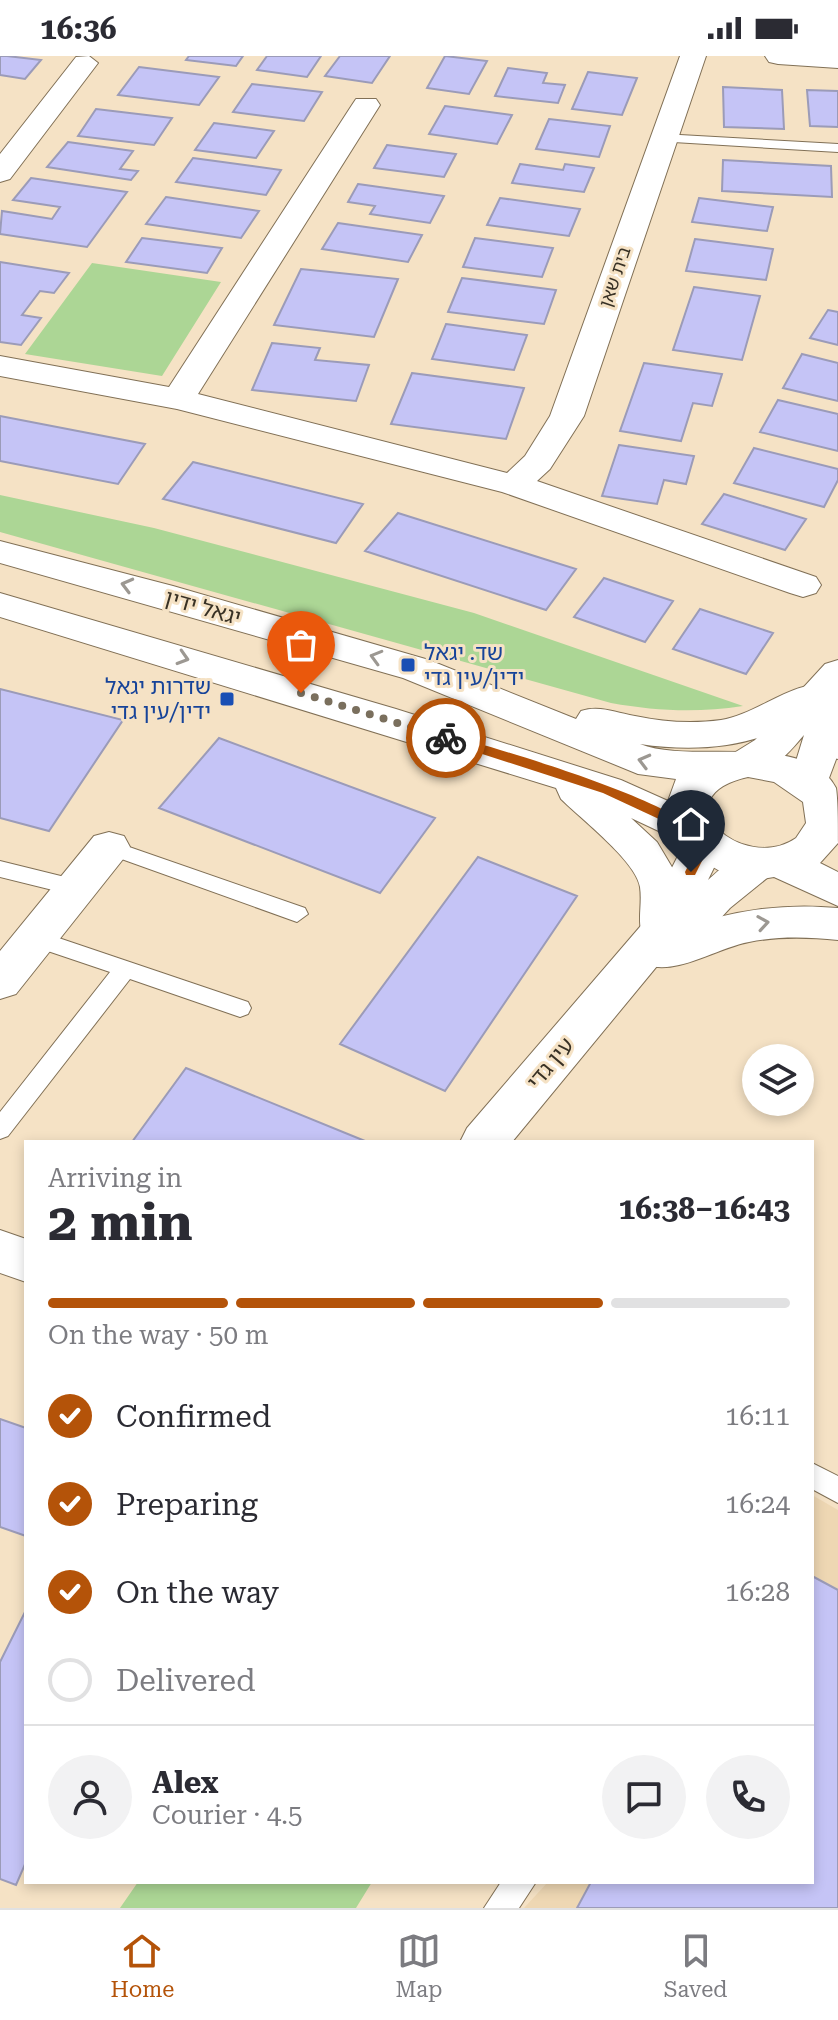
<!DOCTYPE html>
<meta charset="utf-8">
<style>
:root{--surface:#fff;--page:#f2f2f3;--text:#2b2b33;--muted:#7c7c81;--line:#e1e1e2;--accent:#b45309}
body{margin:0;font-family:"Roboto Serif","Noto Sans Hebrew",serif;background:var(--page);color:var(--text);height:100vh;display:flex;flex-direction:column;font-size:30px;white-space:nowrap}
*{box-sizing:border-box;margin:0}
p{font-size:26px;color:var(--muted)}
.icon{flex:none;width:44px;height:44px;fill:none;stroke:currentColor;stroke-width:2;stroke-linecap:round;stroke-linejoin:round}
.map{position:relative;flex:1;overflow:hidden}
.details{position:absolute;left:24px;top:1084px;width:790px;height:744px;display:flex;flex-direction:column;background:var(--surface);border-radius:0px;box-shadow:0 4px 12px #0003}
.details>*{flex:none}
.controls{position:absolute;left:742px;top:988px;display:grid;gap:16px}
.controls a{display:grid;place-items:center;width:72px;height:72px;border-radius:50%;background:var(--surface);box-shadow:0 4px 12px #0003;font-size:40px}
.pin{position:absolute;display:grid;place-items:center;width:68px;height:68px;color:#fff;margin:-82px -34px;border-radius:50% 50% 50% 0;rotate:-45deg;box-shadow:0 0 8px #0007}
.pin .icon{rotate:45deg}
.courier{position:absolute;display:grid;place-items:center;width:80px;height:80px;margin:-40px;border:6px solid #b45309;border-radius:50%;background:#fff;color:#222;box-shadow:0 2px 10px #0007}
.headline em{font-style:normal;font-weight:700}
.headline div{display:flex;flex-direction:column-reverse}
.headline{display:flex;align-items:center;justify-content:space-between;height:136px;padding:0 24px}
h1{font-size:52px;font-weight:700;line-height:60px}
.bar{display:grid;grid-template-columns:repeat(4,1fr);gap:12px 8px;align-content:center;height:96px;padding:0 24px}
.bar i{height:10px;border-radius:6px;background:var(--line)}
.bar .selected{background:var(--accent)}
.bar p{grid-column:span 4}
.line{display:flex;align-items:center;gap:20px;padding:0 24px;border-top:2px solid var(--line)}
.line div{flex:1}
.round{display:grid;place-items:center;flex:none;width:84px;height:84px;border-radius:42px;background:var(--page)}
ol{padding:0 24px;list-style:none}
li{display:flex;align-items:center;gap:24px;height:88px}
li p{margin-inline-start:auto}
li .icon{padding:8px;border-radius:50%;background:var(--accent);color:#fff;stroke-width:4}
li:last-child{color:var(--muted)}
li i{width:44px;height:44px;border:4px solid var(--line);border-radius:50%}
.status{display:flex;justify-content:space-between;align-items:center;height:56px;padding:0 40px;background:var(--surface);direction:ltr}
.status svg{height:22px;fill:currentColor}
.tabs{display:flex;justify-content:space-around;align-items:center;height:112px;border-top:2px solid var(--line);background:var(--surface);font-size:22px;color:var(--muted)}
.tabs a{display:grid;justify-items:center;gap:4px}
.tabs .selected{color:var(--accent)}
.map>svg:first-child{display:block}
.built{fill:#eed7b3}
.green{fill:#acd695}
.building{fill:#c5c4f6;stroke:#9b9bb8;stroke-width:2}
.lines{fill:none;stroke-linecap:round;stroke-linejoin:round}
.service-casing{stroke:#817056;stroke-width:2}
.minor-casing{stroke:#817056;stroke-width:2}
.tertiary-casing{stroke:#817056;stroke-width:2}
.secondary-casing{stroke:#817056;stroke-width:2}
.service{fill:#fff;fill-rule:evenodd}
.minor{fill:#fff;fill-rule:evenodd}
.tertiary{fill:#fff;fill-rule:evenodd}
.secondary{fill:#fff;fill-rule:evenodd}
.oneway{stroke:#9c9892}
.route{fill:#b45309}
.done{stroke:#7a6f5d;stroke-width:8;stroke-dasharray:0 14.4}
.transit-dot{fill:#1a4fb4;stroke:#f5e2c5;stroke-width:3}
.labels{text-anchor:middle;stroke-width:6;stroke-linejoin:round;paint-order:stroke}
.far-street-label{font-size:18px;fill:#383125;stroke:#f5e2c5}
.street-label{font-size:22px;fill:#383125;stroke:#f5e2c5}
.transit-label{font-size:22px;fill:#164399;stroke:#f5e2c5;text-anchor:start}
</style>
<div class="status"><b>16:36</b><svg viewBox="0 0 49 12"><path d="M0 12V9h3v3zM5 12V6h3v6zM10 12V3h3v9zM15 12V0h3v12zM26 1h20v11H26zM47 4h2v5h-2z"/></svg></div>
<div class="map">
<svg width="838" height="1852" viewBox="0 0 838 1852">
<rect width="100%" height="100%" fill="#f5e2c5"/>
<path class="built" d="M812,1439L838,1454V1852H524L548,1826H812Z"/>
<path class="green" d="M92,207L221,226L162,320L25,298Z
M0,439L154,472L474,557L743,650C697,657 656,655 611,647L0,476Z
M138,1826H372L356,1852H120Z"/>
<path class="building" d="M0,0H7L41,4L25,23L0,19Z
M189,0H243L236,10L186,4Z
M267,0H321L307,21L257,14Z
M340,0H390L372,27L325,20Z
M445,0L487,5L469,38L427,32Z
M139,11L219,21L199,49L118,39Z
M508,12L547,17L543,27L565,29L558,47L495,40Z
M588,16L637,22L622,59L572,53Z
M252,28L322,36L304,65L233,56Z
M723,31L782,34L784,73L724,71Z
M807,34L838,35V71L810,70Z
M445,50L512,59L497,88L429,78Z
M96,53L172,62L154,89L78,80Z
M549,63L610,70L599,101L536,93Z
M214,67L274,75L256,102L195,94Z
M68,86L133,95L120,113L138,115L131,124L47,111Z
M387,89L456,98L444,121L374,112Z
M193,102L281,114L266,139L176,126Z
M723,104L831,110L832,141L722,135Z
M520,108L563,114L565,108L594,112L584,136L512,127Z
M31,122L127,136L87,191L0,178L2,155L52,163L60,151L13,144Z
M358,128L444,140L430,167L370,158L375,150L348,146Z
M166,141L259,155L241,182L146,168Z
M500,142L580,153L569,180L487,169Z
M699,142L773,151L767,175L692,166Z
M338,167L422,179L408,206L322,193Z
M142,182L222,192L207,217L126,206Z
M475,182L553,192L542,221L463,211Z
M695,183L773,193L766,224L686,215Z
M0,206L69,217L54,237L40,235L22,259L41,262L21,289L0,286Z
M301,213L398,223L374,281L274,269Z
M462,222L556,234L544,268L448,256Z
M694,231L760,240L742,304L673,294Z
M828,254L838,256V289L810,282Z
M446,268L527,279L514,314L432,303Z
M272,287L320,292L315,304L369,309L356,345L252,334Z
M802,298L838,307V345L783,332Z
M644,307L722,318L712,350L693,347L681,385L620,375Z
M412,317L524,332L506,383L391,368Z
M778,344L838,358V395L760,376Z
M0,360L145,388L118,428L0,405Z
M619,389L694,400L686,428L664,424L657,448L602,440Z
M754,392L838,413V424L824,451L734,427Z
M193,406L363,448L336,487L163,443Z
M724,438L806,463L785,494L702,468Z
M398,457L576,513L546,554L365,495Z
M604,522L673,545L645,586L574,561Z
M700,553L773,577L746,618L673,593Z
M0,633L123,664L49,775L0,762Z
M219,682L435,762L380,837L159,752Z
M478,801L577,840L445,1035L340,988Z
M186,1012L365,1085L132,1086Z
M0,1363L26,1372V1480L0,1471Z
M812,1520L838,1534V1852H577L591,1826H812Z
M26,1554V1806L16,1829L0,1823V1606Z"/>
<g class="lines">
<g class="service-casing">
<path id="service" d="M662,78L838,88V96L657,85L655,82Z
M109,784L305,852L308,858L297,866L102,796L99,791L102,786Z
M0,805L77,824L88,832L77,840L0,821Z
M35,874L248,946L251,952L248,958L240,961L130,923L8,1080L0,1083V1056L110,916L27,888L24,882Z
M812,1407L838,1420V1447L812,1433Z
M501,1826H536L519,1852H484Z"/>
</g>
<g class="minor-casing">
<path id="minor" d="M680,0H706L584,360L550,413L537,425L816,521L821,529L816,537L803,541L790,537L502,436L177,353L0,320V300L169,331L352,49L356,43H376L380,49L198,338L507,417L525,400L550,360Z
M76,1L89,0L98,7L10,123L0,126V98Z
M838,604V698L823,738L809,742L795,738L789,728L804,679C785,701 765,726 734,717L728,707L734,697L755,684L825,608Z
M705,772L720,776L726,787L708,824C728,807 744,788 772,796L778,807L772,818L730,852L684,902L669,906L662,904L512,1086H460L467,1072L645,865L690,776Z
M109,776L124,780L130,791L124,802L16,938L0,943V895L94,780Z
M0,1174L26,1183V1226L0,1217Z"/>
</g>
<g class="tertiary-casing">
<path id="tertiary" d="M765,0H838V12L778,8L769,6Z"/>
</g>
<g class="secondary-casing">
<path id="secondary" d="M0,485L173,530L429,604L576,663L581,655C600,649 616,657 635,660C663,666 692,668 721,664C757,659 796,621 829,630L834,639C827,651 817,655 805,662C753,691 699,697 640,688C692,709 806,674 836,732C838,745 838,772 838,787L820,807L838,816V850L774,821L762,823L718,814L694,800L682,786L631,762L657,786L682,828V872C734,854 783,847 838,852V884C808,881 779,880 749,886C717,892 678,919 647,909L640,897L646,886C635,869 643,851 640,831C636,805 580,762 561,743L556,732L0,561V537L396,653L621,724L668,745L676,723L638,718L403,622L0,507ZM748,721L774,726L803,746L806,767L796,782C742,819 658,741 748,721Z
M826,654L838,657V703L824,699L806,667L812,658Z"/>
</g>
<use href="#service" class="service"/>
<use href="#minor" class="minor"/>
<use href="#tertiary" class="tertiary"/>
<use href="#secondary" class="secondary"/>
</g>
<defs><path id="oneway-chevron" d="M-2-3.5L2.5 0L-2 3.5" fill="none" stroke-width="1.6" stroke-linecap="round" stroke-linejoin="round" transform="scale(2)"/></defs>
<g class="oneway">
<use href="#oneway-chevron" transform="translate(127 529) rotate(-165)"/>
<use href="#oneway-chevron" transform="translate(376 601) rotate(-164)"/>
<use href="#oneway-chevron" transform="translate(183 602) rotate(17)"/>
<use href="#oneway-chevron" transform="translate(644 705) rotate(-165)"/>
<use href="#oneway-chevron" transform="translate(763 867) rotate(-9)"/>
</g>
<path class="route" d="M446,678C501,694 682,745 711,787L695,819H686L685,816L699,788L689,777L603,737L442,685L440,682Z"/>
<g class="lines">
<path class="done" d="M301,637L446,682"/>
</g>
<g class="transit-dot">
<rect x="400" y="601" width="16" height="16" rx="4"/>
<rect x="219" y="635" width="16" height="16" rx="4"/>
</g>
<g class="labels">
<g class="far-street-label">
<text transform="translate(615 221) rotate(-71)" y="6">בית שאן</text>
</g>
<g class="street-label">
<text transform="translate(203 551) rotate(16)" y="8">יגאל ידין</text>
<text transform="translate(550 1007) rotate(-50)" y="8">עין גדי</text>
</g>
<g class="transit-label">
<text x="424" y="604">שד. יגאל<tspan x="424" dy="25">ידין/עין גדי</tspan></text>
<text x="211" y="638" text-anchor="end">שדרות יגאל<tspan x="211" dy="25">ידין/עין גדי</tspan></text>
</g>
</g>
</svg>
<div class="controls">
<a><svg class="icon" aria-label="layers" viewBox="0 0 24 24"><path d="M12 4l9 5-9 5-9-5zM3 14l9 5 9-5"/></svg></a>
</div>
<div class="pin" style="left:301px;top:637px;background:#ea580c"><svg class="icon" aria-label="bag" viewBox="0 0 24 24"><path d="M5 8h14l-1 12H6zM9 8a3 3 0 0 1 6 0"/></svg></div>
<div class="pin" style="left:691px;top:816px;background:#1f2937"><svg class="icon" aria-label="home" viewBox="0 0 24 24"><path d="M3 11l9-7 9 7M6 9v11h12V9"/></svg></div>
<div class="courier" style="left:446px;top:682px"><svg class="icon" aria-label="bike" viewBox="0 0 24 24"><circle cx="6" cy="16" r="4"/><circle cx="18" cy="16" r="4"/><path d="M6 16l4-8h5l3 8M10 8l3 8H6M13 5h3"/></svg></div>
<section class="details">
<div class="headline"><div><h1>2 min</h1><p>Arriving in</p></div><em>16:38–16:43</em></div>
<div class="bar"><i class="selected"></i><i class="selected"></i><i class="selected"></i><i></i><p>On the way · 50 m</p></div>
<ol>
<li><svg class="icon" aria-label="check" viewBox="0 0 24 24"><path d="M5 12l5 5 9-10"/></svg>Confirmed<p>16:11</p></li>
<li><svg class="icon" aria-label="check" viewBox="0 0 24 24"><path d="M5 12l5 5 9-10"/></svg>Preparing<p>16:24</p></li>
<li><svg class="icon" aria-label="check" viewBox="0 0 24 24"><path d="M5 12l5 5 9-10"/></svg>On the way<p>16:28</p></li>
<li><i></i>Delivered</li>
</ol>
<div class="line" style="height:144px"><a class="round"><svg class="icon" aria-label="person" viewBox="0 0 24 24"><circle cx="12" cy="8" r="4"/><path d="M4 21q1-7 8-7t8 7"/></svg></a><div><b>Alex</b><p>Courier · 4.5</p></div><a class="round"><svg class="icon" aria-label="chat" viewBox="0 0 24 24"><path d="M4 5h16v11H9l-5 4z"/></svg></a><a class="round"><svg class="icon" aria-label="phone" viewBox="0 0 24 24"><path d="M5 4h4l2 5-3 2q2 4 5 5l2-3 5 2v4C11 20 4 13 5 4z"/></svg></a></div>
</section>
</div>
<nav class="tabs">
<a class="selected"><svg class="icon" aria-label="home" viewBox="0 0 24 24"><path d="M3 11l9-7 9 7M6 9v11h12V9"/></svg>Home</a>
<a><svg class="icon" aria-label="map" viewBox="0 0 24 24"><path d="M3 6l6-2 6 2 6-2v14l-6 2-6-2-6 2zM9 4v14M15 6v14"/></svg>Map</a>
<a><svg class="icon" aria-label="saved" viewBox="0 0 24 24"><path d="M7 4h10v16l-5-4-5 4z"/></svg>Saved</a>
</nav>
